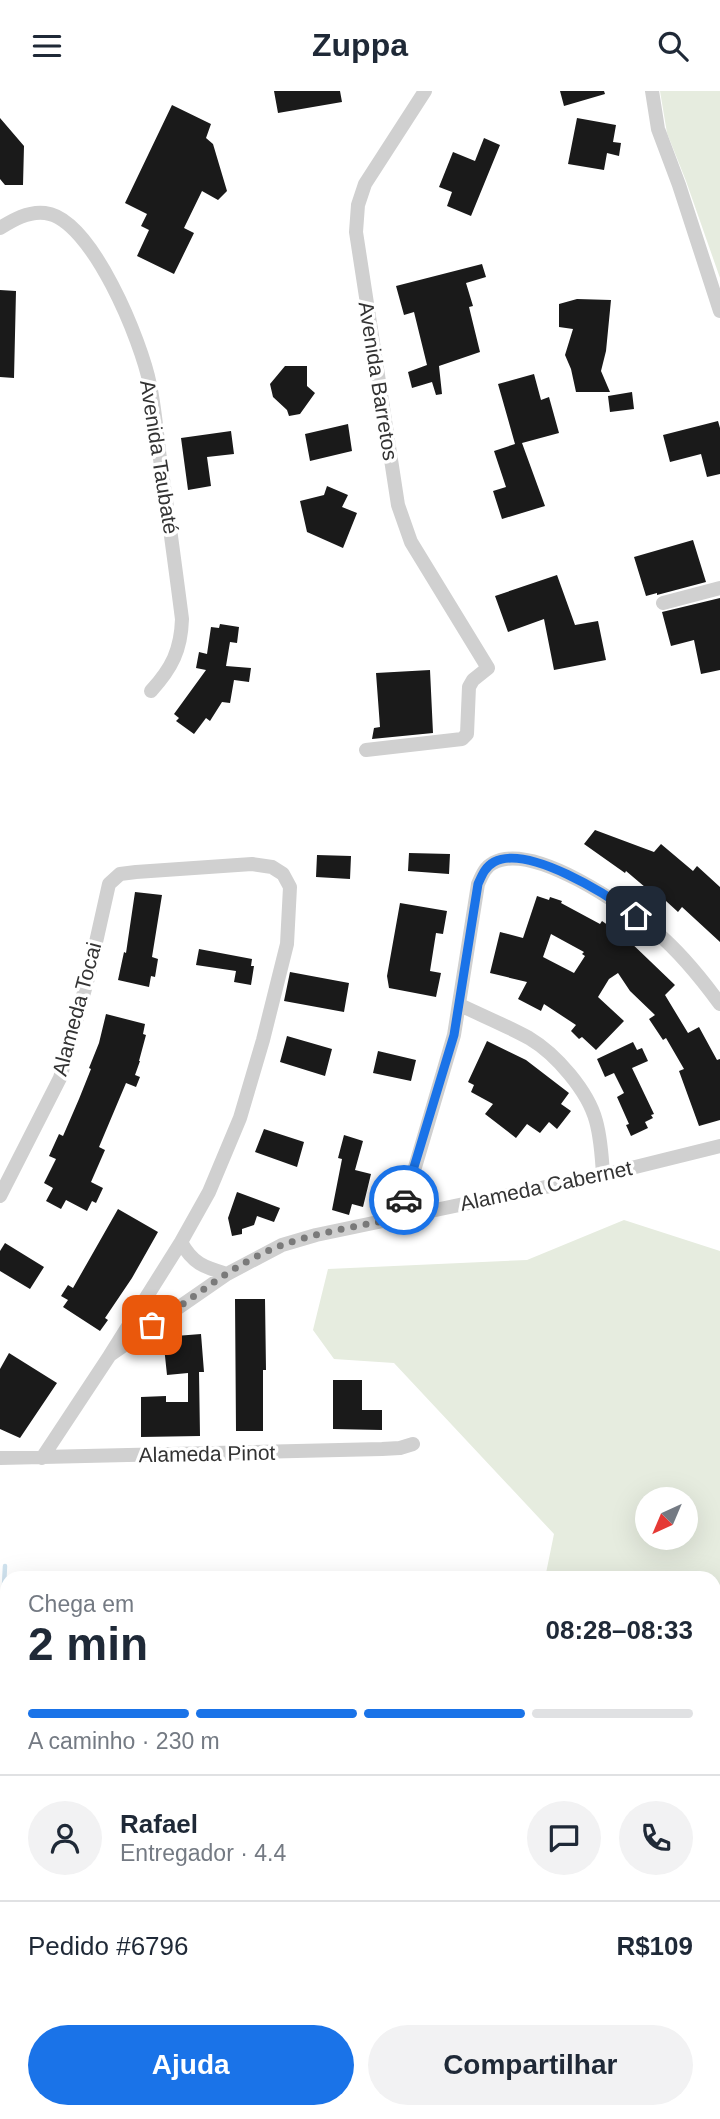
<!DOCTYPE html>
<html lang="pt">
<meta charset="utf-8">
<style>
:root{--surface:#fff;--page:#f2f2f3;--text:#1f2937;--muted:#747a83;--line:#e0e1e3;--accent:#1a73e8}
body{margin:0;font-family:Arial,sans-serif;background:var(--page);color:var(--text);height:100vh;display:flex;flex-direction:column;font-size:26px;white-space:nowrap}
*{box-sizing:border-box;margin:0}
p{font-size:23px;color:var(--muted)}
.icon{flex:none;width:38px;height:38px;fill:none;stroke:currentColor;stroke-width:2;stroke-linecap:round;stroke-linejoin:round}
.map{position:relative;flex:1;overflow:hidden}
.drawer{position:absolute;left:0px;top:1480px;width:721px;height:548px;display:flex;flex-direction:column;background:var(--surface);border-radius:21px 21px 0 0;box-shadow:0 7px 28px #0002}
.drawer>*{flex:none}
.needle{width:46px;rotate:224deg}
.controls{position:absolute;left:635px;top:1396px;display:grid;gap:14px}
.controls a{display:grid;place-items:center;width:63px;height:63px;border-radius:50%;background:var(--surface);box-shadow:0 7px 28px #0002;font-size:35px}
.pin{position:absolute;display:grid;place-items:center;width:60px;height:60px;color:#fff;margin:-30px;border-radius:14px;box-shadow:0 4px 10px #0006}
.courier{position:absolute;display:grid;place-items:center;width:70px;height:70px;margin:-35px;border:5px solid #1a73e8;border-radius:50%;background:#fff;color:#222;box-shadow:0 2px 9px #0007}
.head em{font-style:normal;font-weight:700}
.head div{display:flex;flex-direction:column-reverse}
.head{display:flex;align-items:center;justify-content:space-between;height:119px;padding:0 28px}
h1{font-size:46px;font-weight:700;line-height:52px}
.bar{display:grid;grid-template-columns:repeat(4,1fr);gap:10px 7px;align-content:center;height:84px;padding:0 28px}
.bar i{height:9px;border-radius:5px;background:var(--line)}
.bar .active{background:var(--accent)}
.bar p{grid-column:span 4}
.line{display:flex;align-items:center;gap:18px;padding:0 28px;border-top:2px solid var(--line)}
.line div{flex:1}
.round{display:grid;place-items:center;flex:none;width:74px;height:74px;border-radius:37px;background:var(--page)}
.primary-button{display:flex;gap:14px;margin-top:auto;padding:14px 28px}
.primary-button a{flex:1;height:80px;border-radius:42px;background:var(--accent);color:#fff;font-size:28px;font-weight:700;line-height:80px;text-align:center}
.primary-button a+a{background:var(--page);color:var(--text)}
header{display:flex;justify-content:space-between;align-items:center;height:91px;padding:0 28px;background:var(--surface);font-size:32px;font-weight:700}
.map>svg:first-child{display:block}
.green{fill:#e6ecdf;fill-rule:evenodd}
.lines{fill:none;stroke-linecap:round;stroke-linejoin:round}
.stream{stroke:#cfe2ee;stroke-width:4.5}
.building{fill:#1a1a1a;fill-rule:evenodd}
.minor{stroke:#d0d0d0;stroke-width:14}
.done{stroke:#7a7a7a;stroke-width:7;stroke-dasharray:0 12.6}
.route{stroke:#1a73e8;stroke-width:9}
.labels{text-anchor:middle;stroke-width:7;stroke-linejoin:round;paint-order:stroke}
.street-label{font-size:21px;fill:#333;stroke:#fff}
</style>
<header><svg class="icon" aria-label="menu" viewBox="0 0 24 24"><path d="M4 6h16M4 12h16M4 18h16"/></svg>Zuppa<svg class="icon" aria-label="search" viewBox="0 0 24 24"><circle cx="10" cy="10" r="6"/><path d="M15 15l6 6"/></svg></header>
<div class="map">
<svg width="720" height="2028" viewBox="0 0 720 2028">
<rect width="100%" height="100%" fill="#fff"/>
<path class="green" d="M660,0H720V187L686,90L667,42Z
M624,1129L720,1160V1691L714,1674V1488L545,1487L554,1443L394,1272L334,1268L313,1239L328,1178L527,1169ZM648,1409H686V1447H648Z
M7,1681V1893L0,1887V1690Z
M7,1961V2021H144L143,2028H0V1974Z"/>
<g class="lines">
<path class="stream" d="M0,1569L5,1475
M0,1624L7,1633
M142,2021V2028"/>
</g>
<path class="building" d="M274,0H340L342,11L278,22Z
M560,0H604L605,3L564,15Z
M172,14L211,33L206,47L213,53L227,100L218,109L202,100L184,137L194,142L174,183L137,165L149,139L141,135L147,123L125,112Z
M0,27L24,55L23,94H5L0,88Z
M577,27L616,34L613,51L621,52L619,65L607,62L604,79L568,73Z
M484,47L500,54L471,125L447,115L452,101L439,96L453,61L475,70Z
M482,173L486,186L466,192L473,215L469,216L480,261L439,275L442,303L436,304L432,291L412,297L408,281L427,274L414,221L404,224L396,195Z
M0,199L16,200L14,287L0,286Z
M577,208L611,209L606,260L601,280L610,301H576L571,278L565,264L573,238L559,236V213Z
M285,275H307V295L315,302L300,323L289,325L287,319L273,306L270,293Z
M534,283L541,309L549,306L559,342L522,352L545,415L502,428L493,400L506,396L494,360L515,353L498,293Z
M632,301L634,318L610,321L608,305Z
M718,330L720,337V383L707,386L701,363L670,371L663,344Z
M348,333L352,360L310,370L305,343Z
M231,340L234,363L207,366L211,395L188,399L181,347Z
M327,395L348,404L342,416L357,422L343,457L307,441L300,410L324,404Z
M693,449L706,491L657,504V502L646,505L634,466Z
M557,484L575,534L598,530L606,569L554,579L544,528L508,541L495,505Z
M720,507V579L701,583L694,549L671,555L662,521Z
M220,533L239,536L237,552L230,551L226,575L251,577L249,591L234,589L230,612L222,611L210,630L206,627L194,643L176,630L179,627L174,623L206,579L196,577L199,561L207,563L211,536L219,537Z
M430,579L433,642L372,648L374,637L380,636L376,582Z
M595,739L654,761L661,753L693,780L697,775L720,796V851L682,816L678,821L654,799L652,802L626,780L625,782L584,753Z
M409,762L450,763L449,783L408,780Z
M317,764L351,765L350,788L316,786Z
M135,801L162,804L152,866L158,868L155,886L151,885L149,896L118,889L124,861L126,862Z
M537,805L549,809L550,806L562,810L561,812L600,833L602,830L625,846L675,894L665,904L688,942L699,936L717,969L720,968V1029L699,1035L679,980L684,978L666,947L663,949L649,928L655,924L630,900L618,882L609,888L598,906L624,930L596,959L582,946L579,948L571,940L576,934L544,913L541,920L518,908L527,891L490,882L500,841L523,847ZM551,843L584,861L582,863L585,865L574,882L543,866Z
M400,812L447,820L443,843L436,842L430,880L441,882L436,906L389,897L387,885Z
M199,858L252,868L251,875H254L251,894L234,891L236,880L196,874Z
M290,881L349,892L344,921L284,910Z
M106,923L145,933L143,943L146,944L139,970H140L135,984L140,986L136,996L126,992L99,1056L105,1059L91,1091L103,1097L96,1112L92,1110L87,1120L66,1109L61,1118L46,1110L53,1097L44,1092L56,1068L49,1065L59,1043L63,1045L79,1008L91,978L89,977L99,952Z
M287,945L332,958L325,985L280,971Z
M487,950L526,969L569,1002L561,1013L571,1020L557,1038L549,1031L540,1042L527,1033L516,1047L485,1023L493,1013L471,1001L474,994L468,991Z
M633,951L637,959L642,957L648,970L632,977L654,1023L651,1024L653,1027L645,1031L648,1037L631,1045L626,1034L629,1033L617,1006L624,1002L614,982L605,986L597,968Z
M378,960L416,969L411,990L373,982Z
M264,1038L304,1051L297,1076L255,1061Z
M344,1044L363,1050L355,1079L371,1083L363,1116L352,1113L349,1124L332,1119L342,1068L338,1067Z
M237,1101L280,1117L274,1131L257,1125L254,1134L242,1138V1143L232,1145L228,1127Z
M118,1118L158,1141L132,1187L105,1227L108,1229L100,1240L63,1216L68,1209L61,1205L68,1194L73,1197Z
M5,1152L44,1176L30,1198L0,1180V1160Z
M235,1208H265L266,1279H263V1340H236Z
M201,1243L204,1281H199L200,1345L141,1346V1306L166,1305V1311H188V1282L167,1284L163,1246Z
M9,1262L57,1292L20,1347L0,1338V1278Z
M333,1289H362V1319H382V1339L333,1338Z"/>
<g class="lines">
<path class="minor" d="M652,0L658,38L679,94L720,220
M0,137C13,129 28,120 45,122C92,127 142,252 150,294C155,318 157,344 160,368C168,421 175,474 182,528C181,559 172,577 151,600
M663,512L720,497
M366,659L462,648L467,643L469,596L473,589L488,577L411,451L398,414L356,141L358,114L365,93L425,0
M460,914C483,925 507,935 529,947C556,963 588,1000 596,1030C601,1048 602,1066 603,1084
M413,1083L435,1119
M0,1105L60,987L88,887L109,793L120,783L136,781L252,773L272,776L283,783L290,796L287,853L263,949L240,1027L209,1101L181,1151L110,1264
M398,1127L413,1083L454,944L478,793C482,784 485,776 493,772C533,750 626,816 656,841C681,862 701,887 720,913
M181,1151C193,1173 204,1176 227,1183
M0,1367L382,1358L400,1357L413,1353
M42,1367L110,1264L227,1183L282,1154L316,1144L603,1084L720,1055"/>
</g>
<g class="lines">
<path class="done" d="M152,1234C194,1207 234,1172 282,1154C319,1141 360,1135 398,1127L404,1109"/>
<path class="route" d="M404,1109L454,944L478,793C482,784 485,776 494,771C528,753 608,804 636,825"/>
</g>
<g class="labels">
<g class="street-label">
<text transform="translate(378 290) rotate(81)" y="7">Avenida Barretos</text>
<text transform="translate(159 366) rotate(81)" y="7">Avenida Taubaté</text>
<text transform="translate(77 918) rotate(-75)" y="7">Alameda Tocai</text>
<text transform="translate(546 1095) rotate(-12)" y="7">Alameda Cabernet</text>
<text transform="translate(207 1363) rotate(-1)" y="7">Alameda Pinot</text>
</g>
</g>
</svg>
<div class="controls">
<a><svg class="needle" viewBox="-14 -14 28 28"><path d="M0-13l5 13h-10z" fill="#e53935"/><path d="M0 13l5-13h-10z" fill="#747a83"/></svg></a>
</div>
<div class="pin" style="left:152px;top:1234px;background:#ea580c"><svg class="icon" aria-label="bag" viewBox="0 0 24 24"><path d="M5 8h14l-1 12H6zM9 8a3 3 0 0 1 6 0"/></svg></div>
<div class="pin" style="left:636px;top:825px;background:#1f2937"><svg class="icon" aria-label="home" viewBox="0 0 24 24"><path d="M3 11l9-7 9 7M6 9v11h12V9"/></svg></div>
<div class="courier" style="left:404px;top:1109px"><svg class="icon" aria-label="car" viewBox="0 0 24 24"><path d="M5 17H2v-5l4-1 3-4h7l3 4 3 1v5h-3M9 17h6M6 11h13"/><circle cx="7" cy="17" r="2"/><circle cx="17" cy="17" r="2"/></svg></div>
<section class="drawer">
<div class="head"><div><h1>2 min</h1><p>Chega em</p></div><em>08:28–08:33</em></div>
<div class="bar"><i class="active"></i><i class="active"></i><i class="active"></i><i></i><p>A caminho · 230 m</p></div>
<div class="line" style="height:126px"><a class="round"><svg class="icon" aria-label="person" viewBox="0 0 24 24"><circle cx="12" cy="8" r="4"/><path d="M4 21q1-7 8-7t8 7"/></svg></a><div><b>Rafael</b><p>Entregador · 4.4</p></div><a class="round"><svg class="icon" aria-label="chat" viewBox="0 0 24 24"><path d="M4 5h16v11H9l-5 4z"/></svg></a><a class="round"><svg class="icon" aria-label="phone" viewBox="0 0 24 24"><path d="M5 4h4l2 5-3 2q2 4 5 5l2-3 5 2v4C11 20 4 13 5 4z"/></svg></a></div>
<div class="line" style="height:91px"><div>Pedido #6796</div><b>R$109</b></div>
<div class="primary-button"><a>Ajuda</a><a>Compartilhar</a></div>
</section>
</div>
